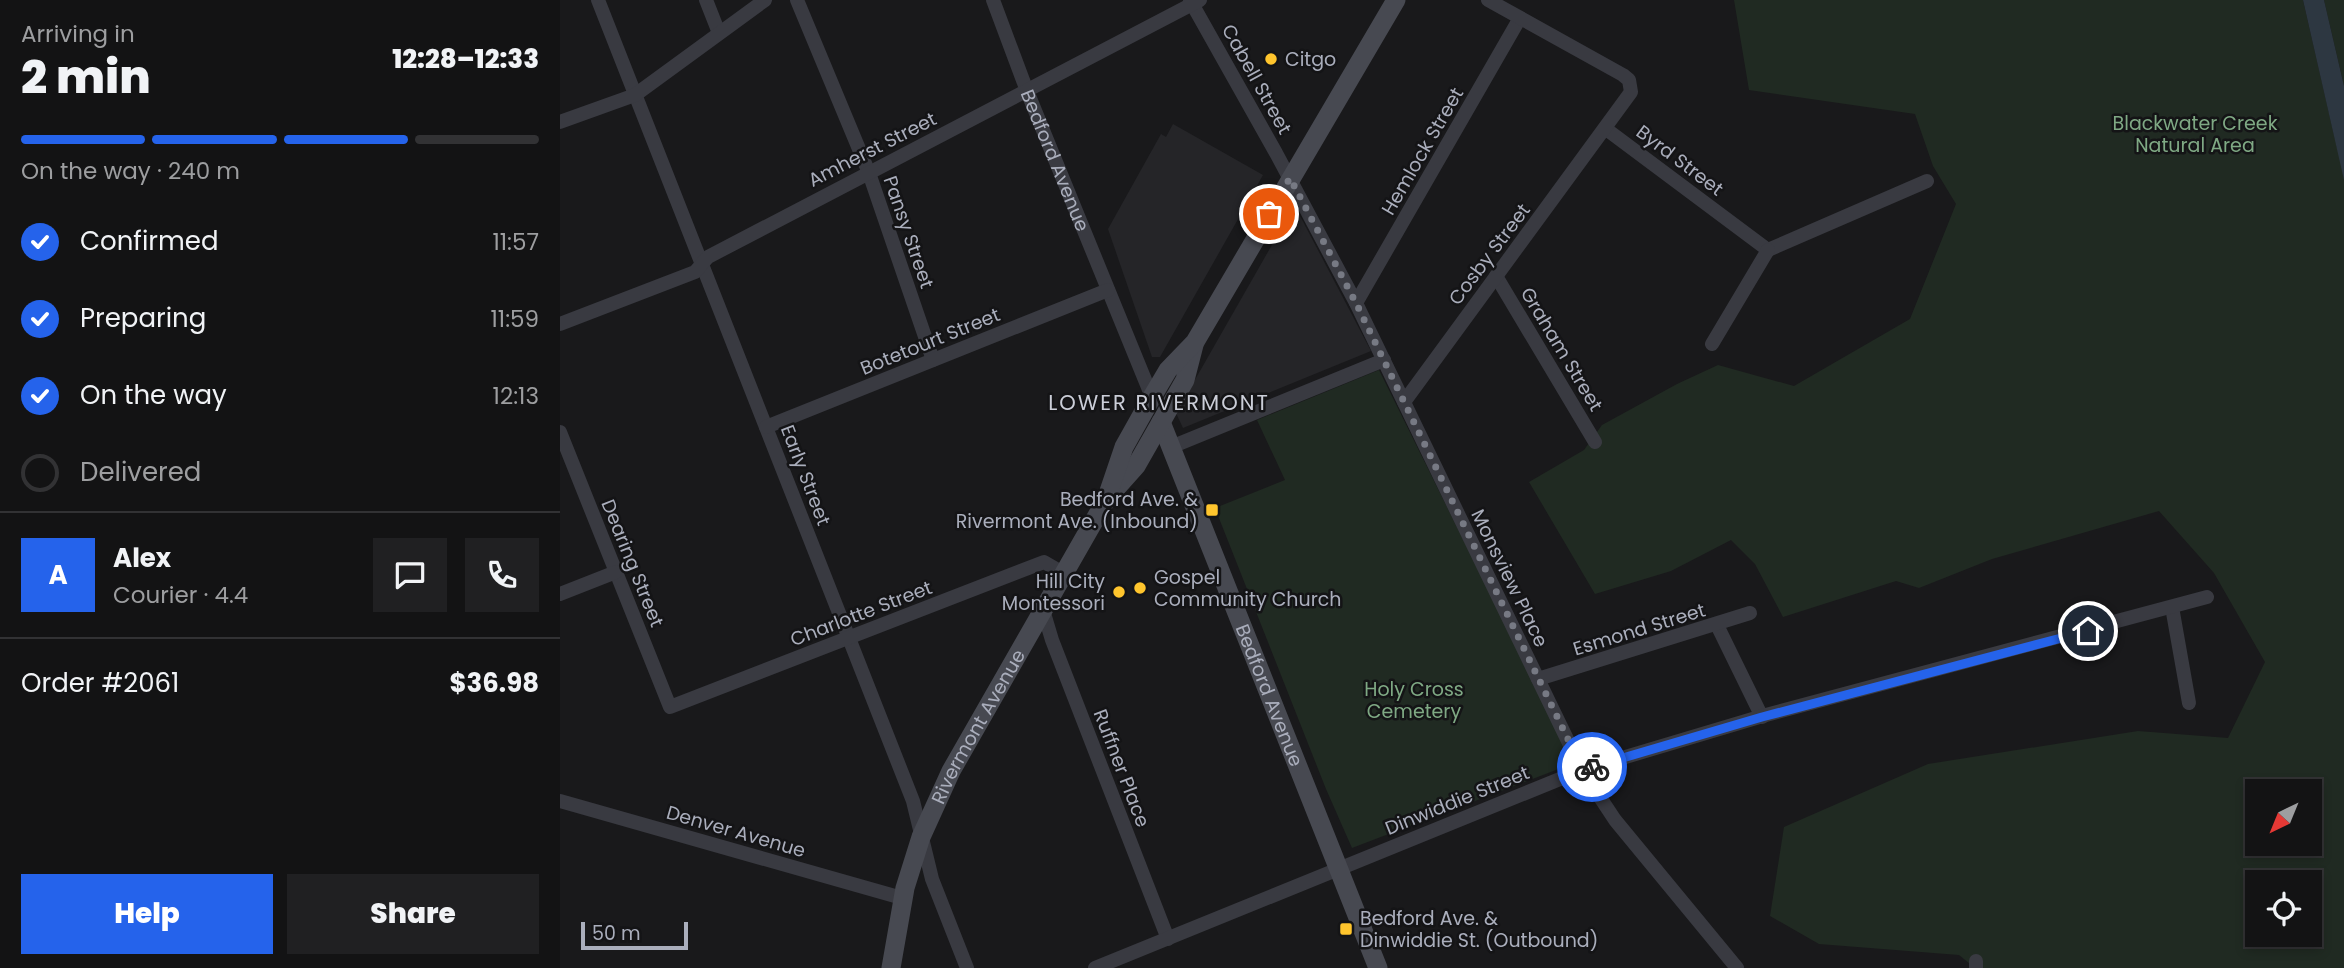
<!DOCTYPE html>
<meta charset="utf-8">
<style>
:root{--surface:#131314;--page:#202022;--text:#f1f3f6;--muted:#9d9ea0;--line:#323234;--accent:#2563eb}
body{margin:0;font-family:Poppins,sans-serif;background:var(--page);color:var(--text);height:100vh;display:flex;flex-direction:column;font-size:26px;white-space:nowrap}
*{box-sizing:border-box;margin:0}
p{font-size:23px;color:var(--muted)}
.icon{flex:none;width:38px;height:38px;fill:none;stroke:currentColor;stroke-width:2;stroke-linecap:round;stroke-linejoin:round}
.map{position:relative;flex:1;overflow:hidden}
.details{display:flex;flex-direction:column;background:var(--surface);width:560px}
.details>*{flex:none}
.needle{width:46px;rotate:223deg}
.buttons{position:absolute;left:1685px;top:779px;display:grid;gap:14px}
.buttons a{display:grid;place-items:center;width:77px;height:77px;border-radius:0px;background:var(--surface);box-shadow:0 4px 10px #0003,0 0 0 2px var(--line);font-size:35px}
.scale{position:absolute;left:21px;bottom:18px;width:107px;box-sizing:border-box;padding-left:7px;border:4px solid #aaaebc;border-top:0;font-size:19px;line-height:24px;white-space:nowrap;color:#aaaebc;-webkit-text-stroke:5px #141416;paint-order:stroke}
.pin{position:absolute;display:grid;place-items:center;width:60px;height:60px;color:#fff;margin:-30px;border:4px solid #fff;border-radius:50%;box-shadow:0 2px 7px #0007}
.courier{position:absolute;display:grid;place-items:center;width:70px;height:70px;margin:-35px;border:5px solid #2563eb;border-radius:50%;background:#fff;color:#222;box-shadow:0 2px 9px #0007}
.summary em{font-style:normal;font-weight:800}
.summary div{display:flex;flex-direction:column-reverse}
.summary{display:flex;align-items:center;justify-content:space-between;height:119px;padding:0 21px}
h1{font-size:46px;font-weight:800;line-height:52px}
.bar{display:grid;grid-template-columns:repeat(4,1fr);gap:10px 7px;align-content:center;height:84px;padding:0 21px}
.bar i{height:9px;border-radius:5px;background:var(--line)}
.bar .on{background:var(--accent)}
.bar p{grid-column:span 4}
.line{display:flex;align-items:center;gap:18px;padding:0 21px;border-top:2px solid var(--line)}
.line div{flex:1}
.round{display:grid;place-items:center;flex:none;width:74px;height:74px;border-radius:0px;background:var(--page)}
ol{padding:0 21px;list-style:none}
li{display:flex;align-items:center;gap:21px;height:77px}
li p{margin-inline-start:auto}
li .icon{padding:7px;border-radius:50%;background:var(--accent);color:#fff;stroke-width:4}
li:last-child{color:var(--muted)}
li i{width:38px;height:38px;border:4px solid var(--line);border-radius:50%}
.button{display:flex;gap:14px;margin-top:auto;padding:14px 21px}
.button a{flex:1;height:80px;border-radius:0px;background:var(--accent);color:#fff;font-size:28px;font-weight:800;line-height:80px;text-align:center}
.button a+a{background:var(--page);color:var(--text)}
main{display:flex;flex:1;min-height:0}
.map>svg:first-child{display:block}
.built{fill:#252528}
.green{fill:#202a22;fill-rule:evenodd}
.water{fill:#2d3741}
.lines{fill:none;stroke-linecap:round;stroke-linejoin:round}
.street{stroke:#393a41;stroke-width:14}
.secondary{stroke:#474951;stroke-width:19}
.done{stroke:#777a84;stroke-width:7;stroke-dasharray:0 12.6}
.route{stroke:#2563eb;stroke-width:9}
.poi-dot{fill:#ffc52d;stroke:#141416;stroke-width:2.5}
.labels{text-anchor:middle;stroke-width:5;stroke-linejoin:round;paint-order:stroke}
.poi-label{font-size:19px;fill:#aaaebc;stroke:#141416;text-anchor:start}
.street-label{font-size:19px;fill:#aaaebc;stroke:#141416}
.park-label{font-size:19px;fill:#7fa984;stroke:#141416}
.neighbourhood-label{font-size:21px;letter-spacing:2px;fill:#cbced8;stroke:#141416}
</style>
<main>
<section class="details">
<div class="summary"><div><h1>2 min</h1><p>Arriving in</p></div><em>12:28–12:33</em></div>
<div class="bar"><i class="on"></i><i class="on"></i><i class="on"></i><i></i><p>On the way · 240 m</p></div>
<ol>
<li><svg class="icon" aria-label="check" viewBox="0 0 24 24"><path d="M5 12l5 5 9-10"/></svg>Confirmed<p>11:57</p></li>
<li><svg class="icon" aria-label="check" viewBox="0 0 24 24"><path d="M5 12l5 5 9-10"/></svg>Preparing<p>11:59</p></li>
<li><svg class="icon" aria-label="check" viewBox="0 0 24 24"><path d="M5 12l5 5 9-10"/></svg>On the way<p>12:13</p></li>
<li><i></i>Delivered</li>
</ol>
<div class="line" style="height:126px"><b class="round" style="background:var(--accent);color:#fff">A</b><div><b>Alex</b><p>Courier · 4.4</p></div><a class="round"><svg class="icon" aria-label="chat" viewBox="0 0 24 24"><path d="M4 5h16v11H9l-5 4z"/></svg></a><a class="round"><svg class="icon" aria-label="phone" viewBox="0 0 24 24"><path d="M5 4h4l2 5-3 2q2 4 5 5l2-3 5 2v4C11 20 4 13 5 4z"/></svg></a></div>
<div class="line" style="height:91px"><div>Order #2061</div><b>$36.98</b></div>
<div class="button"><a>Help</a><a>Share</a></div>
</section>
<div class="map">
<svg width="1784" height="968" viewBox="0 0 1784 968">
<rect width="100%" height="100%" fill="#19191b"/>
<path class="built" d="M613,124L703,175L600,357H592L548,229L601,134L606,137Z
M733,208L739,214L811,351L623,428L616,413Z"/>
<path class="green" d="M1174,0H1743L1777,148L1784,147V968H1415L1399,955L1259,944L1210,916L1224,827L1368,764L1578,731L1668,738L1705,662L1654,573L1599,511L1432,559L1359,588L1336,581L1223,617L1195,564L1171,540L1111,571L1035,594L969,482L1024,450L1042,425L1117,384L1158,365L1234,386L1350,319L1396,204L1373,166L1355,114L1189,90ZM1698,791H1750V844H1698ZM1698,882H1750V934H1698Z
M1764,0H1784V86Z
M819,370L1014,763L792,848L766,789L655,508L725,480L697,420Z"/>
<path class="water" d="M1743,0H1764L1784,86V180Z"/>
<g class="lines">
<g class="street">
<path d="M38,0L353,801L372,879L407,968"/>
<path d="M146,0L159,33"/>
<path d="M237,0L309,173L373,360"/>
<path id="s1" d="M433,0L467,91L592,397"/>
<path d="M630,0L716,153L796,303L1022,770L1055,820L1177,968"/>
<path d="M0,122L75,95L205,0"/>
<path d="M1046,129L1208,250"/>
<path d="M1208,250L1367,181"/>
<path d="M936,276L1035,442"/>
<path d="M796,303L960,18"/>
<path d="M0,324L135,272L148,257L640,0"/>
<path d="M1152,344L1208,250"/>
<path d="M844,402L1071,92L1069,80L1063,75L928,0"/>
<path d="M206,427L548,290"/>
<path d="M0,432L110,707L484,562L503,573"/>
<path d="M611,447L824,360"/>
<path d="M0,594L56,572"/>
<path d="M1612,607L1629,703"/>
<path d="M483,610L492,640L608,939"/>
<path d="M1157,625L1202,717"/>
<path d="M978,679L1190,613"/>
<path d="M0,801L342,898"/>
<path d="M535,968L1022,770L1206,715L1647,597"/>
<path d="M1416,968V961"/>
</g>
<g class="secondary">
<path id="s2" d="M601,422L818,968"/>
<path d="M551,494L576,466L625,380L634,345"/>
<path id="s3" d="M331,968L345,888L361,837L391,771L546,500L564,447L592,397L608,370L635,342L836,0"/>
</g>
</g>
<g class="lines">
<path class="done" d="M709,214L730,178L796,303L1023,770L1032,767"/>
<path class="route" d="M1032,767L1202,717L1528,631"/>
</g>
<g class="poi-dot">
<circle cx="711" cy="59" r="7"/>
<rect x="645" y="503" width="14" height="14" rx="3.5"/>
<circle cx="580" cy="588" r="7"/>
<circle cx="559" cy="592" r="7"/>
<rect x="779" y="922" width="14" height="14" rx="3.5"/>
</g>
<g class="labels">
<g class="poi-label">
<text x="725" y="66">Citgo</text>
<text x="638" y="506" text-anchor="end">Bedford Ave. &amp;<tspan x="638" dy="22">Rivermont Ave. (Inbound)</tspan></text>
<text x="594" y="584">Gospel<tspan x="594" dy="22">Community Church</tspan></text>
<text x="545" y="588" text-anchor="end">Hill City<tspan x="545" dy="22">Montessori</tspan></text>
<text x="800" y="925">Bedford Ave. &amp;<tspan x="800" dy="22">Dinwiddie St. (Outbound)</tspan></text>
</g>
<g class="street-label">
<text transform="translate(697 79) rotate(61)" y="7">Cabell Street</text>
<text transform="translate(312 149) rotate(-27)" y="7">Amherst Street</text>
<text transform="translate(862 151) rotate(-60)" y="7">Hemlock Street</text>
<text dy="7" stroke="none"><textPath href="#s1" startOffset="172">Bedford Avenue</textPath></text>
<text transform="translate(1120 160) rotate(37)" y="7">Byrd Street</text>
<text transform="translate(349 232) rotate(71)" y="7">Pansy Street</text>
<text transform="translate(929 254) rotate(-53)" y="7">Cosby Street</text>
<text transform="translate(370 341) rotate(-22)" y="7">Botetourt Street</text>
<text transform="translate(1002 349) rotate(59)" y="7">Graham Street</text>
<text transform="translate(246 475) rotate(69)" y="7">Early Street</text>
<text transform="translate(73 563) rotate(68)" y="7">Dearing Street</text>
<text transform="translate(950 578) rotate(64)" y="7">Monsview Place</text>
<text transform="translate(301 613) rotate(-21)" y="7">Charlotte Street</text>
<text transform="translate(1079 629) rotate(-17)" y="7">Esmond Street</text>
<text dy="7" stroke="none"><textPath href="#s2" startOffset="294">Bedford Avenue</textPath></text>
<text dy="7" stroke="none"><textPath href="#s3" startOffset="259">Rivermont Avenue</textPath></text>
<text transform="translate(562 768) rotate(69)" y="7">Ruffner Place</text>
<text transform="translate(897 800) rotate(-22)" y="7">Dinwiddie Street</text>
<text transform="translate(176 831) rotate(16)" y="7">Denver Avenue</text>
</g>
<g class="park-label">
<text x="1635" y="130">Blackwater Creek<tspan x="1635" dy="22">Natural Area</tspan></text>
<text x="854" y="696">Holy Cross<tspan x="854" dy="22">Cemetery</tspan></text>
</g>
<g class="neighbourhood-label">
<text x="599" y="410">LOWER RIVERMONT</text>
</g>
</g>
</svg>
<div class="buttons">
<a><svg class="needle" viewBox="-14 -14 28 28"><path d="M0-13l5 13h-10z" fill="#e53935"/><path d="M0 13l5-13h-10z" fill="#9d9ea0"/></svg></a>
<a><svg class="icon" aria-label="locate" viewBox="0 0 24 24"><circle cx="12" cy="12" r="6"/><path d="M12 2v4M12 18v4M2 12h4M18 12h4"/></svg></a>
</div>
<div class="scale">50 m</div>
<div class="pin" style="left:709px;top:214px;background:#ea580c"><svg class="icon" aria-label="bag" viewBox="0 0 24 24"><path d="M5 8h14l-1 12H6zM9 8a3 3 0 0 1 6 0"/></svg></div>
<div class="pin" style="left:1528px;top:631px;background:#1f2937"><svg class="icon" aria-label="home" viewBox="0 0 24 24"><path d="M3 11l9-7 9 7M6 9v11h12V9"/></svg></div>
<div class="courier" style="left:1032px;top:767px"><svg class="icon" aria-label="bike" viewBox="0 0 24 24"><circle cx="6" cy="16" r="4"/><circle cx="18" cy="16" r="4"/><path d="M6 16l4-8h5l3 8M10 8l3 8H6M13 5h3"/></svg></div>
</div>
</main>
